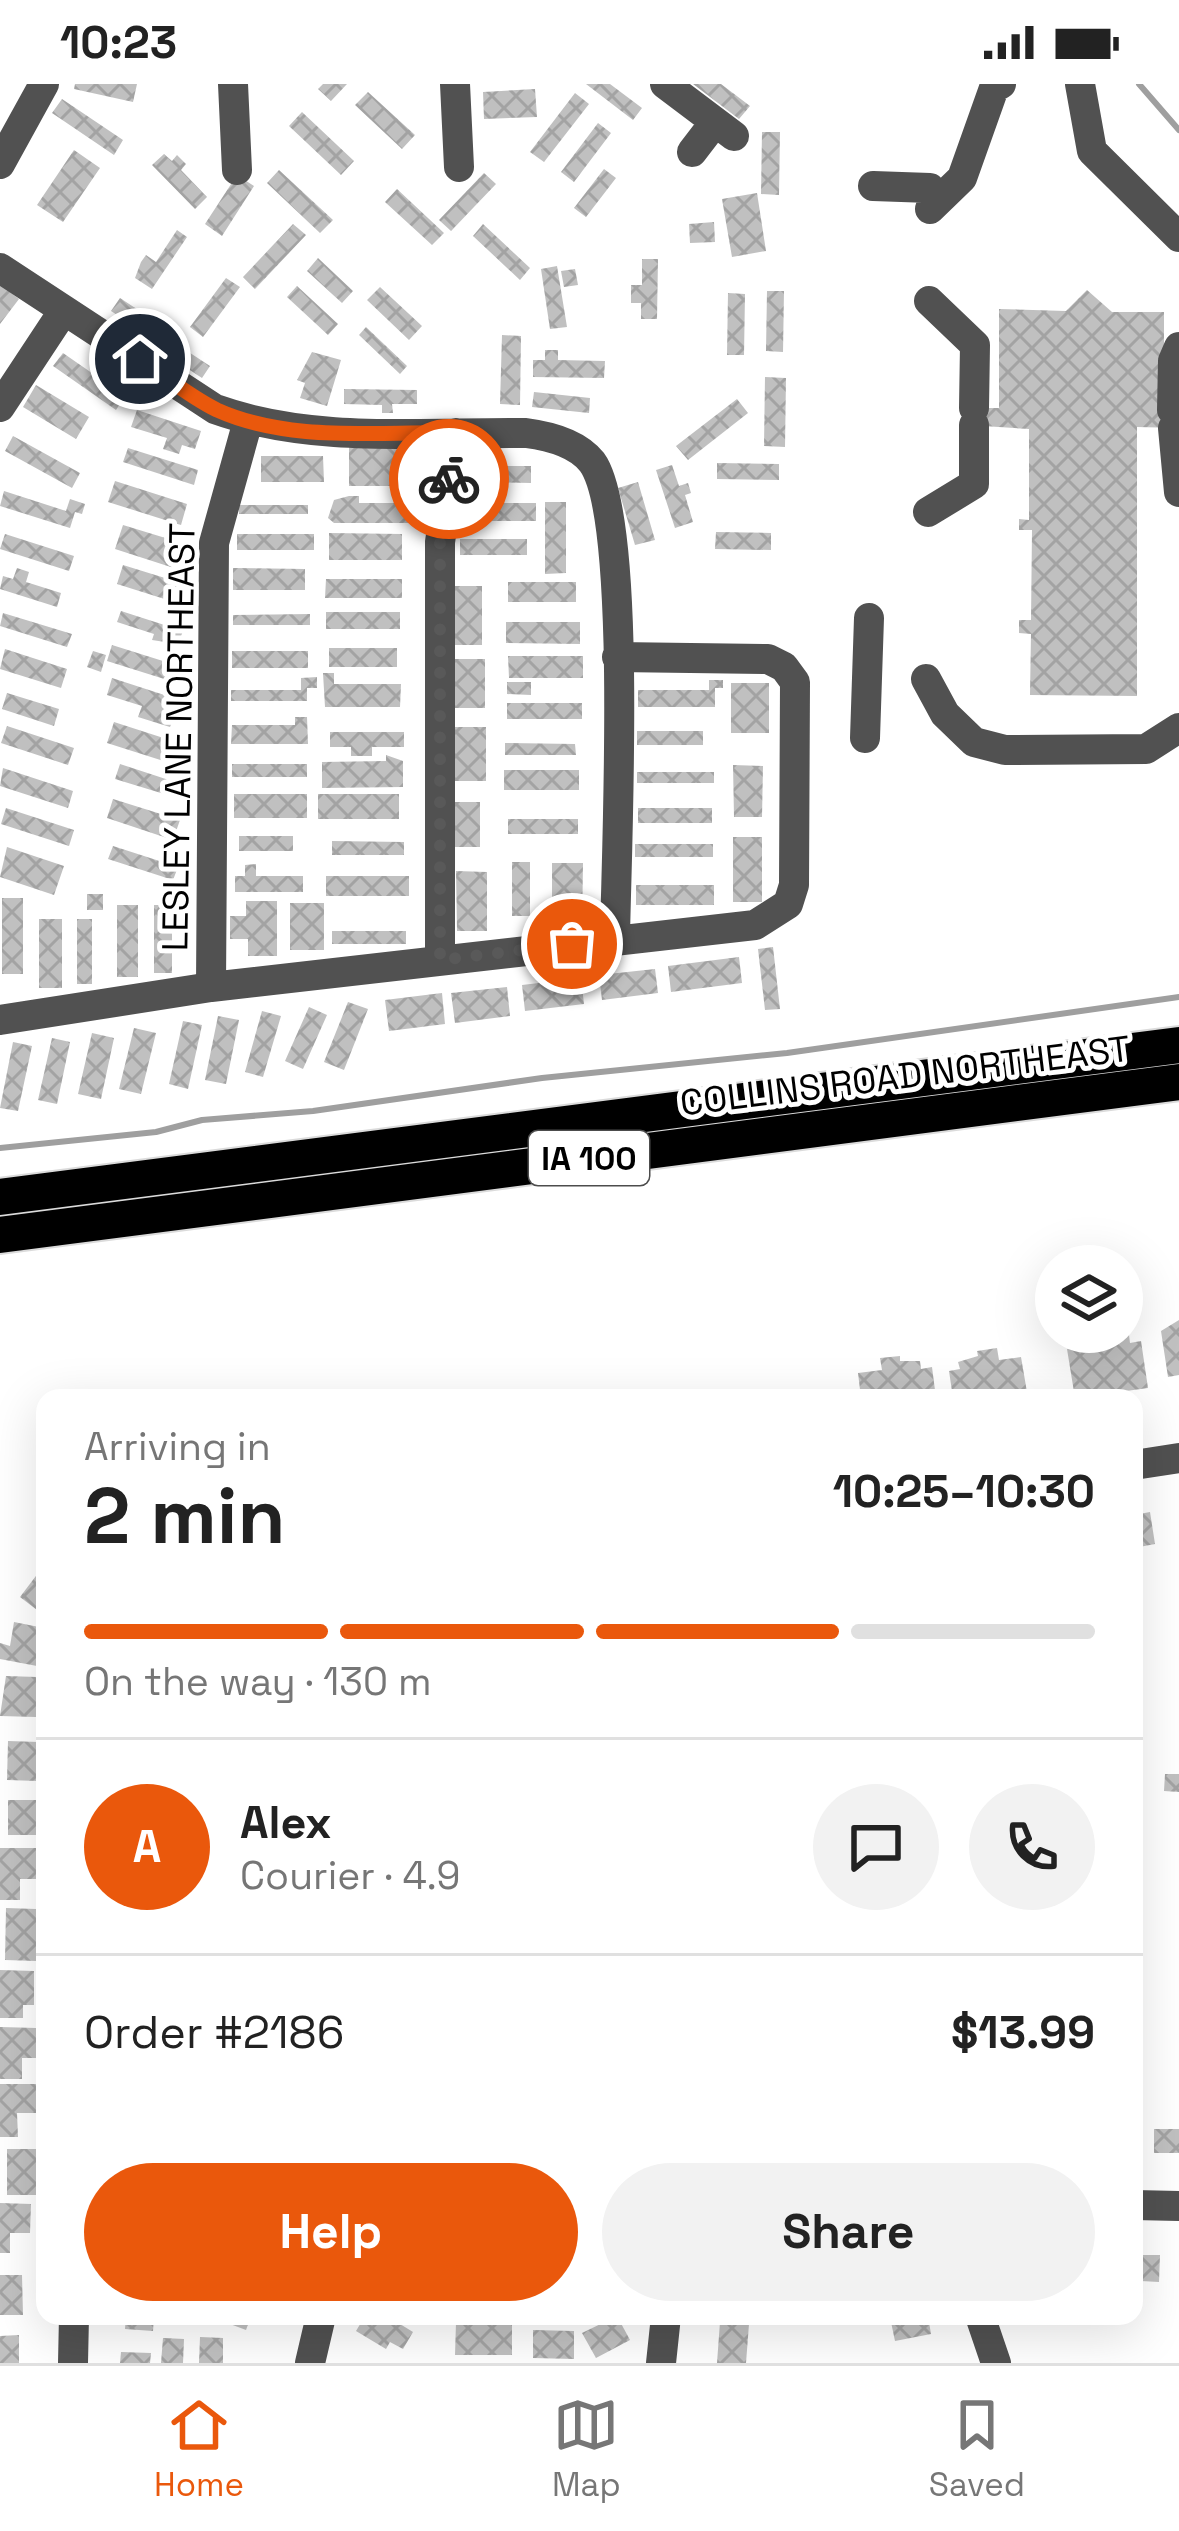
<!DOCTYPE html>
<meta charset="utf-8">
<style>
:root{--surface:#fff;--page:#f2f2f2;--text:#222;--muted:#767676;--line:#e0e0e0;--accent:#ea580c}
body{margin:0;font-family:"Space Grotesk",sans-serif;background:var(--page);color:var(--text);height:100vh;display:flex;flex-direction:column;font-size:45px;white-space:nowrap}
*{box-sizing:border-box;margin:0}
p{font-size:39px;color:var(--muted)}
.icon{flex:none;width:66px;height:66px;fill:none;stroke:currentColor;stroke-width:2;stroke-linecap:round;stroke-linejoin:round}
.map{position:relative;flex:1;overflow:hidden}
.drawer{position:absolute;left:36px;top:1305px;width:1107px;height:936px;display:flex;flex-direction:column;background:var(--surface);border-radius:24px;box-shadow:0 12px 48px #0002}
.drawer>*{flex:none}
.buttons{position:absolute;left:1035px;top:1161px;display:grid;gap:24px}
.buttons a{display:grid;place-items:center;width:108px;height:108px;border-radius:50%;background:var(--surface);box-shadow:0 12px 48px #0002;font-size:60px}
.pin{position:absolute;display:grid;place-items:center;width:102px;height:102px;color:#fff;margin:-51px;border:6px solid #fff;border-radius:50%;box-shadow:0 3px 12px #0007}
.courier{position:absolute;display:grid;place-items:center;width:120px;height:120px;margin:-60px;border:9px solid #ea580c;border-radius:50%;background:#fff;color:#222;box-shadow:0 3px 15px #0007}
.summary em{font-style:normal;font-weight:600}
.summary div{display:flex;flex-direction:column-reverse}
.summary{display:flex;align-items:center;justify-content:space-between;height:204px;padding:0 48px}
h1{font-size:78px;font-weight:600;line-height:90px}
.bar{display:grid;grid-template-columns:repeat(4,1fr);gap:18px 12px;align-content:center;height:144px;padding:0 48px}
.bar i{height:15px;border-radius:9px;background:var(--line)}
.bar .selected{background:var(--accent)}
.bar p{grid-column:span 4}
.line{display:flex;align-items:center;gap:30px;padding:0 48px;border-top:3px solid var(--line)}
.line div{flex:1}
.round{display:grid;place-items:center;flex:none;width:126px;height:126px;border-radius:63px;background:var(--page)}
.button{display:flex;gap:24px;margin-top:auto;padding:24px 48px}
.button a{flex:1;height:138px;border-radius:72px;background:var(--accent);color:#fff;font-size:48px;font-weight:600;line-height:138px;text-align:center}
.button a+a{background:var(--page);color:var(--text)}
.status{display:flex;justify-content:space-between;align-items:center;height:84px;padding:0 60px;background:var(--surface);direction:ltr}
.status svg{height:33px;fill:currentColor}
.tabs{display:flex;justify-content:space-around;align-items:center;height:168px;border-top:3px solid var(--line);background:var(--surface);font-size:33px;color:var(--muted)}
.tabs a{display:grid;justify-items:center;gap:6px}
.tabs .selected{color:var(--accent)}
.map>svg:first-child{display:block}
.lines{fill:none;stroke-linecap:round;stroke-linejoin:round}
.stream{stroke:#9f9f9f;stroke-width:6}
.building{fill:url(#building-cross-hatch)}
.highway-casing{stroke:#dbdbdb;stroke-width:40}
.minor{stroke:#515151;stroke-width:30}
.highway{stroke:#000;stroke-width:36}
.done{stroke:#595959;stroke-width:12;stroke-dasharray:0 21.6}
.route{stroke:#ea580c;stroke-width:15}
.labels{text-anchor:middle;stroke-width:10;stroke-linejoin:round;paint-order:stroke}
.shield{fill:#fff;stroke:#4c4c4c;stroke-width:3}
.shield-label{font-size:33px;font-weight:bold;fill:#000}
.street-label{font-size:36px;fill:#000;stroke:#fff}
</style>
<div class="status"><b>10:23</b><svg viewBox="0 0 49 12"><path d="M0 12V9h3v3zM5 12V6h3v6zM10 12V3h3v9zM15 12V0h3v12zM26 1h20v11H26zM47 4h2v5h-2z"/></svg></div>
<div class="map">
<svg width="1179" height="2279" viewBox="0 0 1179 2279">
<defs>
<pattern id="building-cross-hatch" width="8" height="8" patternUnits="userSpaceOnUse" patternTransform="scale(3)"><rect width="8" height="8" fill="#c0c0c0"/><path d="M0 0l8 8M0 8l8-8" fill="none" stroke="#a3a3a3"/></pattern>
</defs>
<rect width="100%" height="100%" fill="#fff"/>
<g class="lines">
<path class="stream" d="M1139,0L1179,46
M0,1064L156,1048L202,1036L313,1027L542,994L787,969L1179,913"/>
</g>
<path class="building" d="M75,0H137L133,18L74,5Z
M323,0H347L331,17L318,5Z
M586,0H610L642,24L633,36Z
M693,0H721L750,22L739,35Z
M535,5L537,33L484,35L483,8Z
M368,8L415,51L402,65L355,21Z
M575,9L589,20L544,78L530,68Z
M62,15L123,56L114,71L52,29Z
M302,28L354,77L341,91L289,42Z
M598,39L611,49L574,98L561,88Z
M762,48H780L779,111L761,110Z
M74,66L100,84L63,138L37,121Z
M164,70L172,77L177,71L186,80L181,86L207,113L195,125L152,81Z
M604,85L616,94L586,133L574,124Z
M279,86L333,136L320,149L267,99Z
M484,89L496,100L451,147L439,136Z
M237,91L254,102L222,152L205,140Z
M397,105L444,149L432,161L385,118Z
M757,109L766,167L732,173L722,115Z
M714,138L715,158L690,159L689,140Z
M293,140L306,151L255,205L243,193Z
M483,140L530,184L520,196L473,152Z
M177,146L187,153L152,205L135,194L141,178L146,171L156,178Z
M318,174L353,207L342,219L307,187Z
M642,175H658L657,235H641V219H631V201H642Z
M557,182L567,243L550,245L541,185Z
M575,185L578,201L564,203L561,187Z
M226,194L240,203L203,253L190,243Z
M0,200L19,215L0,240Z
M297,202L338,240L328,251L287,213Z
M380,203L422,242L409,256L367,216Z
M1087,206L1112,228H1164V326L1179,344L1137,343V612L1030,611L1031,550L1019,549V536H1031L1032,446H1019V435L1029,436V345L968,341V324H999V225L1066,227Z
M767,207H784L783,268L766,267Z
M728,209L745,210L744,271H727Z
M120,214L164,243L155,256L111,227Z
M366,243L407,282L400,290L359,251Z
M502,251L521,252L520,321L500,320Z
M181,263L210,282L202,294L173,275Z
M545,266H558V276L605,277L604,294L533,293V276H545Z
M312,268L341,276L327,322L300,314L305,299L297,296Z
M63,269L125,312L116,326L53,282Z
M765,293L786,294L785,363L764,362Z
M36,301L89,333L76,355L23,323Z
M344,305L417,306V320H392L393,329H382V321L344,320Z
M534,308L590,314L589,329L532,323Z
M737,315L748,329L688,376L676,362Z
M137,326L201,347L195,365L182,361L179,370L163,365L167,354L131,343Z
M13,352L80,389L72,404L5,367Z
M349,363H422V402H349Z
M128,364L198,386L194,401L123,378Z
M261,372H323L324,398H261Z
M717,379L779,380V396L717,395Z
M672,381L679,402L688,399L691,409L685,411L693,438L675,444L656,386Z
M471,382H531V399L471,398Z
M115,397L187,420L181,441L108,418Z
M638,398L655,456L635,461L618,404Z
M4,407L66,427L70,415L85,420L82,430L75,428L70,444L0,422Z
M349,412H359V419H412V439H334L328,434L334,416Z
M545,418H566V489L545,490Z
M468,419H536V437H468Z
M239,421H308V430H239Z
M123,441L185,460L177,485L115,465Z
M716,448L771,449V466L715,465Z
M329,449L402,450V476H329Z
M5,450L74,472L69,487L0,465Z
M237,450H314V466H237Z
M460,455H527V471H460Z
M123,481L181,499L174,518L117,500Z
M17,484L29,488L26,498L61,509L57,523L0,505L3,492L13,495Z
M233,484L305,485V506H233Z
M326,495H402V514H325Z
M508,498H576V518H508Z
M454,502H482V561H454Z
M121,527L183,547L178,560L152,556L154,550L117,538Z
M326,528H400V545H326Z
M3,529L72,550L67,563L0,542Z
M310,530V541H233V531Z
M506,538H580V560L506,559Z
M112,561L182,583L177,599L107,577Z
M329,564H397V583H329Z
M5,565L67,585L61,604L0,585Z
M93,567L106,571L101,588L87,583Z
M232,567H308V584H232Z
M508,572H583V594H509Z
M455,575H485V624H455Z
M323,589H334V600H401L400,623H325Z
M317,593V604H307V617H231V606H301V594Z
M112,594L189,619L182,639L173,636L170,643L138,633L142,622L107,611Z
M709,596H723V604H715V623H638V606H709Z
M507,598H531V611L507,610Z
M731,599H769V649H731Z
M7,609L59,625L54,642L2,625Z
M507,619H582V635H507Z
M295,633H307L308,660H231L232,641H295Z
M114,638L179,659L173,680L107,659Z
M7,642L74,664L68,681L1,659Z
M450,643H486V697H450Z
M637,647H703V661H637Z
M330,648H404V663H372V672H351V663H330Z
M505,659L575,660L576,671H505Z
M386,671L403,677V703L322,704V678L386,677Z
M120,680L178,699L174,713L115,695Z
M232,680H307V693H232Z
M733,681L763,682L762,733H734Z
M3,684L73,707L68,724L0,702Z
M504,686H579V706H504Z
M637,688H714V699H637Z
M234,710H307V734H234Z
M318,710H399V735H318Z
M113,715L180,736L173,756L107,734Z
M450,718H480V763H451Z
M6,724L74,746L69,762L1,740Z
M638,724H712V739H638Z
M508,735H578V750H508Z
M239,752H293V767H239Z
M733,753H762V818H733Z
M332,757L404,758V771H332Z
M635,760H713V773H635Z
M113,762L178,783L173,796L108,775Z
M7,763L64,782L54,811L0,793Z
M512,778H530V832H512Z
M552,779H583L582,845H552Z
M256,780V792H303V808H235V792H245V781Z
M456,787L487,788V847H457Z
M326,792H409V812H326Z
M636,801H714V821H636Z
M87,810H103V826H87Z
M2,814H23V890H2Z
M246,817H277V872H248V855H230V832H246Z
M290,819H324V866H290Z
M117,821H138V893H117Z
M154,821H172V889H154Z
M39,835H62V904H39Z
M77,835H92V900H77Z
M332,847H406V860H332Z
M773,863L780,925L765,926L758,865Z
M739,873L742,899L671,908L668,882Z
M655,885L658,909L602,916L599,891Z
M581,894L584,920L525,927L522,901Z
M507,903L510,932L455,939L451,909Z
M442,909L445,940L389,947L385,916Z
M348,918L368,925L344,986L324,978Z
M309,923L327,931L303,985L285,977Z
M262,927L281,932L263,993L245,988Z
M218,932L239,936L226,1000L205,996Z
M183,937L202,941L188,1005L169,1000Z
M134,944L156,949L141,1010L119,1005Z
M92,949L114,954L101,1015L78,1010Z
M52,954L70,958L57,1020L38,1016Z
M13,958L32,962L18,1027L0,1024Z
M1179,1236V1291L1168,1293L1161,1247Z
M1108,1248L1129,1251L1130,1259L1141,1257L1148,1304L1075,1314L1067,1265L1090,1262L1088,1249Z
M997,1264L999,1276L1021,1273L1028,1314H953L949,1287L960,1285L958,1278L978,1272L977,1267Z
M900,1272V1277H920L921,1285L932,1283L936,1314H861L858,1289L882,1286L880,1274Z
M1150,1428L1155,1460L1134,1464V1431Z
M45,1480V1524L41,1529L20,1513Z
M14,1538L44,1544L37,1582L0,1575V1559L10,1562Z
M6,1592L37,1593L36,1633L0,1632Z
M8,1657L39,1658L38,1697L7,1696Z
M1165,1690H1179V1708L1164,1707Z
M8,1716H38V1751H8Z
M0,1764H37V1795H20V1816H0Z
M6,1824L36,1825V1877L5,1876Z
M0,1886L34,1887V1921H23V1934H0Z
M0,1943L36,1944V1974H22V1995H0Z
M0,2000H36V2029H17L18,2053H0Z
M1154,2045H1179V2069H1154Z
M7,2065H36V2111H7Z
M0,2119L31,2120L30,2149H10V2169H0Z
M1140,2171H1160L1159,2198L1141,2197V2209H1134V2179H1139Z
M0,2191H22L23,2231H0Z
M126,2232H154L153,2247L125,2245Z
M224,2232H251L246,2246L222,2237Z
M365,2232H387L413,2248L403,2265L390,2258L386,2265L356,2247Z
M617,2232L630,2256L596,2274L582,2249Z
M896,2232H928L931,2250L895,2257L891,2238Z
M720,2238L749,2240L746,2279H717Z
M456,2239L512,2240V2271H455Z
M533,2246L574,2247V2275L533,2274Z
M19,2251V2279H0V2252Z
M200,2253L223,2254V2279H199Z
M163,2254L184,2255L183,2279H161Z
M121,2268L151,2269L150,2279H120Z"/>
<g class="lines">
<g class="highway-casing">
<path id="highway" d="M0,1113L1179,961
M0,1151L1179,998"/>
</g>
<path class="minor" d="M233,0L237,86
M455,0L459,83
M665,0L734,52
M1080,0L1092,67L1179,153
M692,68L715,38
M0,80L44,0
M873,102L930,104
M930,125L962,94L994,4L1001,0
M0,184L215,325C313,360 423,348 526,349C549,352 577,359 592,378C633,434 616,769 615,855
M929,217L975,261L974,324
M0,323L64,226
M1172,326L1173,277L1179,263
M1173,344L1179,408
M928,428L974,400V341
M926,595L945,630L974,658L1005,666L1146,665L1179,644
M865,654L869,534
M440,876V458L456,349
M211,903L214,459L248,337
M0,936L211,903L755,841L788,820L794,801L795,598L784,583L768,575L617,573
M1134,1381L1179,1374
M1134,2121L1179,2122
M980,2232L996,2279
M73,2279L74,2232
M310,2279L321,2232
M661,2279L666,2232"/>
<use href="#highway" class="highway"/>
</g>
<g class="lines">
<path class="done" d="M449,395L440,458V876L572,860"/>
<path class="route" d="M140,275C165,292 190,313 217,326C290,359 379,347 456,349L449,395"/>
</g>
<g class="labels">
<rect class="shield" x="529" y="1047" width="120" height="54" rx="9"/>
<g class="shield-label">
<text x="589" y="1086">IA 100</text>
</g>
<g class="street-label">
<text transform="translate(178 653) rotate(-89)" y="13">LESLEY LANE NORTHEAST</text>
<text transform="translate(905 991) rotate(-7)" y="13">COLLINS ROAD NORTHEAST</text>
</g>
</g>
</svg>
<div class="buttons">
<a><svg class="icon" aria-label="layers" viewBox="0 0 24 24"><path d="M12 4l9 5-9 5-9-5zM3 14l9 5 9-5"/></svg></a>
</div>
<div class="pin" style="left:572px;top:860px;background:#ea580c"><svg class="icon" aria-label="bag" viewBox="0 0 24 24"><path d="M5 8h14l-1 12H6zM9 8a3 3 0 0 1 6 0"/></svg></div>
<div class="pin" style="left:140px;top:275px;background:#1f2937"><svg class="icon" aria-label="home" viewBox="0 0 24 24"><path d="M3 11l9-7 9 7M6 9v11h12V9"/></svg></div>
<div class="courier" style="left:449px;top:395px"><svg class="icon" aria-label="bike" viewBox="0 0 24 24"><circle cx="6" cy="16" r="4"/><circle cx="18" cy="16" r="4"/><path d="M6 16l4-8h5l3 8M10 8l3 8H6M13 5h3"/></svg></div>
<section class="drawer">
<div class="summary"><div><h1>2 min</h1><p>Arriving in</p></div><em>10:25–10:30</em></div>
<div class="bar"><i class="selected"></i><i class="selected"></i><i class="selected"></i><i></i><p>On the way · 130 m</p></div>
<div class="line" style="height:216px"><b class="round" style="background:var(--accent);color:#fff">A</b><div><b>Alex</b><p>Courier · 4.9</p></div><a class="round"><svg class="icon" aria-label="chat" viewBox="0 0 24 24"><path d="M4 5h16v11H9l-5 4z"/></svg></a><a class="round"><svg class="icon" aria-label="phone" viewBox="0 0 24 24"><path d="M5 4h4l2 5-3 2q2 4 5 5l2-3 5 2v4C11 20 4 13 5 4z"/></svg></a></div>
<div class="line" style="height:156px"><div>Order #2186</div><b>$13.99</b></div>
<div class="button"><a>Help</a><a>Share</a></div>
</section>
</div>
<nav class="tabs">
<a class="selected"><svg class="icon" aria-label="home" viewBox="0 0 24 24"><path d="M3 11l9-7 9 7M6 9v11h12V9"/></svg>Home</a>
<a><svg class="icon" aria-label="map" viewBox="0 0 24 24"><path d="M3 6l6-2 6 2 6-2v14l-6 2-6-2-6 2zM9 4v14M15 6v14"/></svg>Map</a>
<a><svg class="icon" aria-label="saved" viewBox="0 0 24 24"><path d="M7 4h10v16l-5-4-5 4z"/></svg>Saved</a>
</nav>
